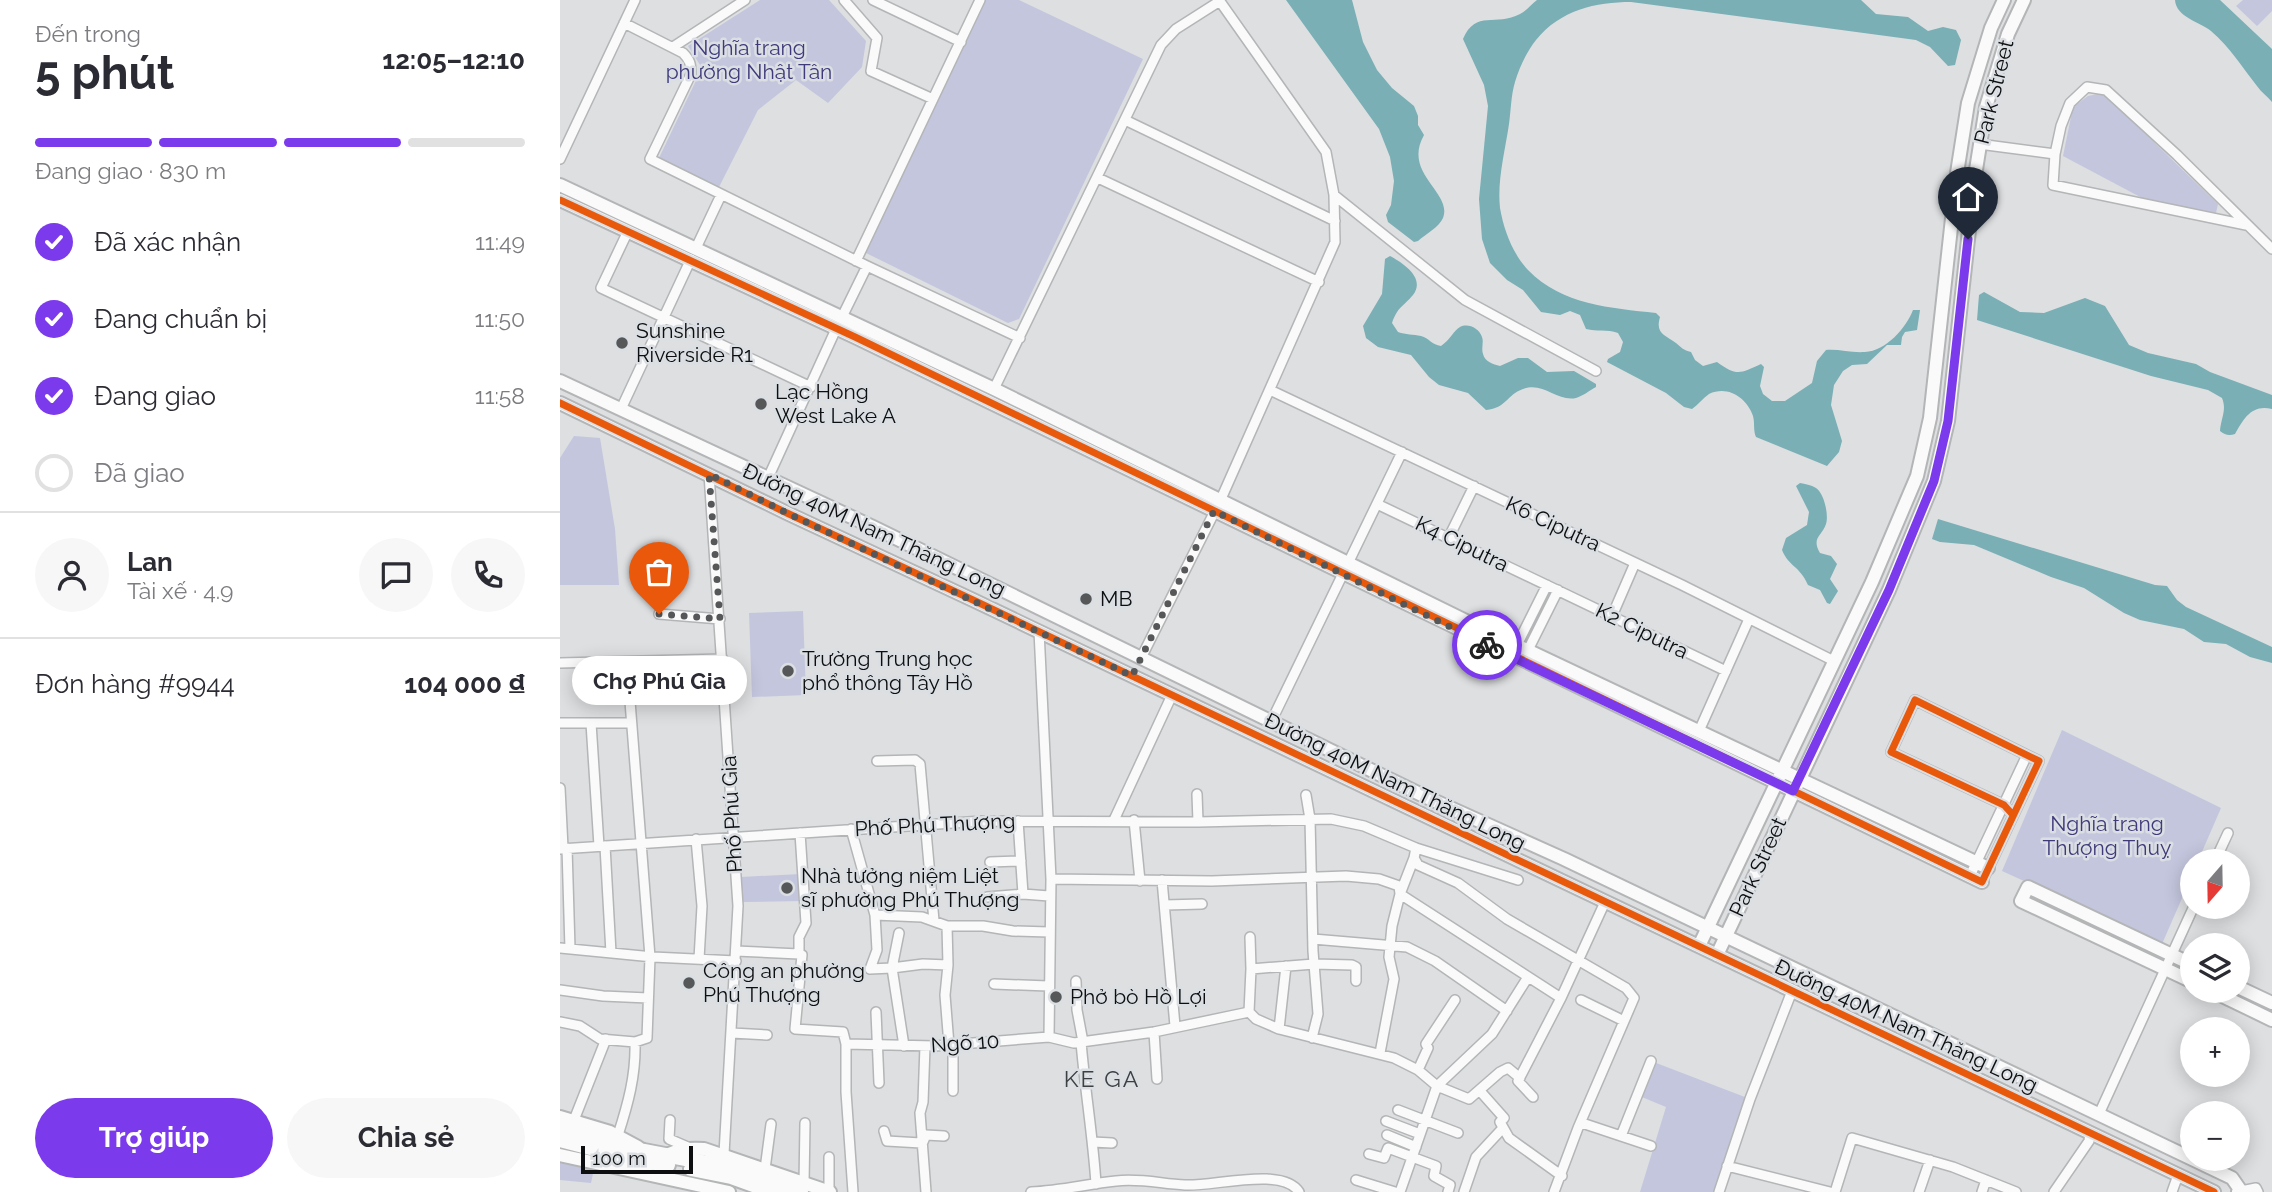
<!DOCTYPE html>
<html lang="vi">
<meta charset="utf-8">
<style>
:root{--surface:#fff;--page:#f7f7f7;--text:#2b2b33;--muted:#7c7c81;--line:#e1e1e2;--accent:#7c3aed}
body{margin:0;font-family:Raleway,sans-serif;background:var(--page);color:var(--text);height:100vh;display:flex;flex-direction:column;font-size:26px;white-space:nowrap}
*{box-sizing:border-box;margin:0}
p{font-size:23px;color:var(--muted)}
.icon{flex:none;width:38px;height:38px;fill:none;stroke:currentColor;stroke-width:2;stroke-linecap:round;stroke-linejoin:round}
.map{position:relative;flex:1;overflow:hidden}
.details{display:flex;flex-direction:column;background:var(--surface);width:560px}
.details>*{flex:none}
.needle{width:46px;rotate:200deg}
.tools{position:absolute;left:1620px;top:849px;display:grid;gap:14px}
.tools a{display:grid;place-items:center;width:70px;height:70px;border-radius:50%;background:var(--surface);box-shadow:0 4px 18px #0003;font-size:35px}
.scale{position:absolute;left:21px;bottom:18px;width:112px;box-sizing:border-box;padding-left:7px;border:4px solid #0d0e0f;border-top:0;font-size:19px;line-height:24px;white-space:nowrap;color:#0d0e0f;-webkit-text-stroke:5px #dbdfe3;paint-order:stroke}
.pin{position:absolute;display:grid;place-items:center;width:60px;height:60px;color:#fff;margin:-72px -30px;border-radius:50% 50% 50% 0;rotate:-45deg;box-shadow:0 0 7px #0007}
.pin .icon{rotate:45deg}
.courier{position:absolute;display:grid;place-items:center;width:70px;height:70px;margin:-35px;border:5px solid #7c3aed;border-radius:50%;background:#fff;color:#222;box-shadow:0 2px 9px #0007}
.bubble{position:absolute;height:49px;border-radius:24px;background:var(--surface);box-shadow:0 4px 18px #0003;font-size:23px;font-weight:700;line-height:49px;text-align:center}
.overview em{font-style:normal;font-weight:700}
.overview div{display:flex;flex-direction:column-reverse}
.overview{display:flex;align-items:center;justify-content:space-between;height:119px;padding:0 35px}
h1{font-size:46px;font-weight:700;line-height:52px}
.bar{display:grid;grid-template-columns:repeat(4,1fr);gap:10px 7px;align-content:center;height:84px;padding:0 35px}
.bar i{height:9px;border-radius:5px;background:var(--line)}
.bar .on{background:var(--accent)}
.bar p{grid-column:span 4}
.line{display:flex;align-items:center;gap:18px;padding:0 35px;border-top:2px solid var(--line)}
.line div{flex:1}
.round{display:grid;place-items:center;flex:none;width:74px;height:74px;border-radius:37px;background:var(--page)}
ol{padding:0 35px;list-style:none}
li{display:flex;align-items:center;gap:21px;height:77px}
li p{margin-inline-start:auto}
li .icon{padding:7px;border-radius:50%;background:var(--accent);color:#fff;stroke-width:4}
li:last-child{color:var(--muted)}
li i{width:38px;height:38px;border:4px solid var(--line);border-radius:50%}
.action{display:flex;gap:14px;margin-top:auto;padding:14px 35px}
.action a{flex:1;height:80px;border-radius:42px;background:var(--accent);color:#fff;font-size:28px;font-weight:700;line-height:80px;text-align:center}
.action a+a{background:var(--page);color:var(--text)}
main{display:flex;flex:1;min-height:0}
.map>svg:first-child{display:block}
.green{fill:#c4c6de}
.water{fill:#79afb5}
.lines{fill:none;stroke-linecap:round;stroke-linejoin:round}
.street-casing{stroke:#b3b5b6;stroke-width:12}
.secondary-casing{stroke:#b3b5b6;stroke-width:16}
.primary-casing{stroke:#b3b5b6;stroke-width:18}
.street{stroke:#fafafa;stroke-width:9}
.secondary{stroke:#fafafa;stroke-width:12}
.primary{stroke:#fafafa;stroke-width:14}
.cycleway-casing{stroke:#dbdfe3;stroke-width:11}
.cycleway{stroke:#e8590c;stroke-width:7}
.done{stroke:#565758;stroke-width:7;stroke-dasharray:0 12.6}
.route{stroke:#7c3aed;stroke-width:9}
.poi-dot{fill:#565758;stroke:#dbdfe3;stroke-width:2.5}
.labels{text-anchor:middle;stroke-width:5;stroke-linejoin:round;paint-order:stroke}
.park-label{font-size:21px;fill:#3f3a7b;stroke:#dbdfe3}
.street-label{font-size:21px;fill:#0d0e0f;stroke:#dbdfe3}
.poi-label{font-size:21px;fill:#0d0e0f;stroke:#dbdfe3;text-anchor:start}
.neighbourhood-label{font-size:23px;letter-spacing:2px;fill:#3d4043;stroke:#dbdfe3}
</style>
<main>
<section class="details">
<div class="overview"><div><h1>5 phút</h1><p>Đến trong</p></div><em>12:05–12:10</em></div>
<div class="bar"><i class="on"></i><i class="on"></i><i class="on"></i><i></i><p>Đang giao · 830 m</p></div>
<ol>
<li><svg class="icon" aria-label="check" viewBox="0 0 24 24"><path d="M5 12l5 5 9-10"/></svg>Đã xác nhận<p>11:49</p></li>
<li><svg class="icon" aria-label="check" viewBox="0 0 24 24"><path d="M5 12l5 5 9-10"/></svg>Đang chuẩn bị<p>11:50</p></li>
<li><svg class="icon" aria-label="check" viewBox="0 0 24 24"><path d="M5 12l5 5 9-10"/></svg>Đang giao<p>11:58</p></li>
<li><i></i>Đã giao</li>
</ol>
<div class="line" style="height:126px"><a class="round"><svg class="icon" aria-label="person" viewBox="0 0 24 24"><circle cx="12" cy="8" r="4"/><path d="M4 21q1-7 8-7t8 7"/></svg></a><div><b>Lan</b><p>Tài xế · 4.9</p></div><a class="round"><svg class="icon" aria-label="chat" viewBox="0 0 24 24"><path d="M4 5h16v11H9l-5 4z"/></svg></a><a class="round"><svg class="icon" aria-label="phone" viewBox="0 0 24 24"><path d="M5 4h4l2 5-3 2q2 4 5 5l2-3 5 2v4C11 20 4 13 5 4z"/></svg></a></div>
<div class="line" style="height:91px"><div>Đơn hàng #9944</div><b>104 000 ₫</b></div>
<div class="action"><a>Trợ giúp</a><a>Chia sẻ</a></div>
</section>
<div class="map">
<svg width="1712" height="1192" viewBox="0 0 1712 1192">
<rect width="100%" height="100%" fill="#dddfe1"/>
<path class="green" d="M200,0H269L306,41L302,67L268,103L236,80L198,110L159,187L99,158L142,68L128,46Z
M425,0H459L583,59L459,319L448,323L302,251Z
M1683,0H1712V11L1697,26L1676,6Z
M1543,93L1658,204L1656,213L1584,199L1503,156L1513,107L1528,96Z
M14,436L40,438L55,529L59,585H0V458Z
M243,611L246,695L192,697L189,613Z
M1502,730L1661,808L1638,861H1633V873L1602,944L1442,871Z
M241,874L242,901L182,902L181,877Z
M1091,1061L1190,1099L1154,1192H1080L1106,1107L1077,1095Z
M0,1155L35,1164L31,1183L0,1180Z"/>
<path class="water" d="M726,0H792L803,42L817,70L832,88L854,106L858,116V125L864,135C842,174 893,192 883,218C879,227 866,234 858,241L854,242L828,222L826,215L831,205L834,181L830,157L819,129Z
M977,0H1301L1316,14L1348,17L1368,31L1383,27L1396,30L1401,40L1395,65L1388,66L1370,47L1356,40L1071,2C1036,2 1000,10 976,40C967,51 959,68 955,82C951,95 951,110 949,124C945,151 937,181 940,208C944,231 953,254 968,270C1002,305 1051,308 1096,313L1100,317C1095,334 1105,335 1116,343C1122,348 1123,350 1131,352L1135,360L1143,366L1157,362C1177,377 1181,373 1201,364L1204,367L1200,386L1203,394L1212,401H1225L1252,383L1257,361L1266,350C1279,349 1291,353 1305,352C1326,351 1346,328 1353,310H1360L1357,330L1345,332L1342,337L1341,345H1327L1307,364L1292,365L1283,371L1274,385L1271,405L1282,441L1279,452L1267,466L1196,437C1193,430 1195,423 1193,416C1187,398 1168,385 1149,394C1143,398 1138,405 1132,409L1124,407L1106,393L1047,362L1048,359L1060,352L1063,342L1058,333C1047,329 1037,332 1026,329L1020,315L1010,311L1000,315L981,312L963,290L947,280L930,263L922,239L919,199L928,106L924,85L903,39C916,9 936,27 960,14C966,11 972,4 977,0Z
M1615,0H1660L1712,49V102C1707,96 1701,92 1697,86C1682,67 1670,47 1651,31C1640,22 1616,17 1615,0Z
M830,256C843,263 866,278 853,295C843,307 838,306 832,323L838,332C846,335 853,334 861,336C869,338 872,345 881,346C890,340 894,330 900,327C908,323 919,328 922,337C924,342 921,348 923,354C925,362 933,364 940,366L958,358H968L987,372L1014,371L1036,384V387C1030,390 1023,396 1016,398C997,402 983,381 963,389C946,395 947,408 926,410L908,393L879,385L869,377L851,355L818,347L806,338L803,326L822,294L825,259Z
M1424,292L1460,312L1484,313L1525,298L1545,306L1569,345L1588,353L1636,364L1650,372L1712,395V409C1692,404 1684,418 1675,434C1669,436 1665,435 1660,431C1661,418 1667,410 1662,398L1648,390L1591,376L1417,320L1419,295Z
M1240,483C1245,484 1251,485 1256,488C1264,493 1269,515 1266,524C1262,536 1251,538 1260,553L1271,556L1277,564L1270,579L1278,591L1270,604L1267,603L1260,590L1248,585C1240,566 1229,567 1222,550L1226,538L1247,525L1249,512L1236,486Z
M1378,519L1595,585L1607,586L1617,600L1626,607L1712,647V663L1690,657L1666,644L1644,642L1624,629L1580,620L1564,613L1524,588L1491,577L1414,545L1380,542L1372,539Z"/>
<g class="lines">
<g class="street-casing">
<path id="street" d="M284,0L317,38L311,71L373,99
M313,0L401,42
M64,23L123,53C130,60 131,64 131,74L90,159L307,266L460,338
M113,47L185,0
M565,120L775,221
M1419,144L1495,154L1493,185L1686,225
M1495,154L1501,126L1510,103L1527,87L1546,90L1617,155L1712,249
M0,159L75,0
M538,178L759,282
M774,195L905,300L1036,371
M68,231L41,288L251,387
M136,248L161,195
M296,261L420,0
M282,317L307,266
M434,389L601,45L616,29L660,1
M710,390L1122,585L1274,661
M61,409L131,259
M149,474L178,906L164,1154
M208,478L276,329
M817,504L1166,671
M889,537L914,486
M99,614L160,619
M1052,616L1075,563
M479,631L491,879L489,1037
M955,649L987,585
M966,654L998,590
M581,658L661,499L775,242L774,195L766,152L659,0
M0,663L163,659
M711,722L842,452
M0,723H71
M31,723L39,846
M1139,731L1189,619
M317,761L355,760L360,764L374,921
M0,788L3,848
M637,794L638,822
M746,795L750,819L753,951L758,1014L752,1038
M554,820L612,695
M574,820L580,881
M458,821L463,894
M291,829L315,915L317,950L310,969L332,968L344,1046
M240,833L246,923L239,937V954L242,955L235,1029L283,1032L286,1044V1092L293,1192
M136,839L142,906L139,959
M45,846L51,953
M7,848L10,949
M856,848L854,858L858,865L898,883L947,919L1066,988L1074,998L1018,1128L994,1192
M0,849L423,821L638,822L771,819L804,826L856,848L958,880
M1655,861L1668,833
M430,862L461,861
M1410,876L1467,755
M491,879L652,881L786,876L819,879L839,886L840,894
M602,880L615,1026
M1422,882C1441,842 1460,801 1479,761L1355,700L1331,752L1444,805L1453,815
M840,894L1001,998
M427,897L463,894L489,896
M605,905L642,904
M315,915L362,917L387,926H423L453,931L489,932
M387,926L388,965L385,995L389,1045
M339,933L332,968L363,964L388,965
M753,939L847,947L875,961L947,1011
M0,948L93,957L176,961
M176,951L239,954
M691,969L754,964L792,965L796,967V981
M516,981L517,1010L523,1042
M434,984L488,986
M0,990L43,996L88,998
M1021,1000L1064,1021
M316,1012L319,1083
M689,1012L691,969L690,937
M0,1022L20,1026L40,1039L75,1042L87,1038L90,957L67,663
M719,1029L726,966
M594,1032L597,1079
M172,1033L207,1035
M521,1042C525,1090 533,1137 536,1184
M286,1044L375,1046L489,1037L514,1043L594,1032L689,1012L696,1019L719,1029L834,1058L858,1070L877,1086L909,1099L940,1072L948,1068L960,1078
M365,1046L363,1102L360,1113L366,1192
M820,1053L834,979L829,957L832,926L840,894L854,858
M858,1070L868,1048L866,1044L895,1000
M393,1091V1045
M920,1091L944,1118L940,1122L949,1138L1002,1176
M973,1097L958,1081L1001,998L1045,902
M838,1110L898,1133
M1539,1114L1634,906
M14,1120L46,1039
M110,1120L109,1139L130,1148
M826,1121L860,1134
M1022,1123L1091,1146
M324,1131L327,1141L361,1143
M58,1135C68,1104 76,1075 75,1042
M827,1135L856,1147
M1061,1136L1091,1061
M363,1142L366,1135L384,1136
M533,1142L552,1143
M809,1154L824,1158L828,1148L876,1166L874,1176L890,1185L888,1192
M1167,1166L1270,1192
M205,1169L211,1124
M796,1180L835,1192
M244,1183L245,1123
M269,1191V1157
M1681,1191L1696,1188L1698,1192
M471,1192C500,1191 527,1184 556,1181C580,1178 602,1184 625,1185C652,1187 723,1166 739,1192
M840,1192L877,1086L932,1034L968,977
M904,1192L916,1157L942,1129
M1159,1192L1190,1099L1232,991
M1275,1192L1292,1138L1393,1167L1456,1192
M1359,1192L1370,1160
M1422,1192L1426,1180
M1494,1192L1529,1141L1530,1132
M1612,1192L1618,1175"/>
</g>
<g class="secondary-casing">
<path id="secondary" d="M0,185L434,389L916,626L1428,868
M0,200L295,337L1422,882
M0,381L313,527L866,797L1004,859L1672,1178L1681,1191L1678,1192
M0,403L229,514L413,600L1654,1192
M1139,946L1312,582L1357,476L1370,418L1397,173L1408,103L1431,28L1444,0
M1157,955L1329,590L1374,481L1388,421L1415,176L1426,107L1448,34L1464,0
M1633,965L1468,887L1461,901L1633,982
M1678,987L1712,1003
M1650,990L1712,1020
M0,1117L50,1132L78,1147
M0,1155L169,1192
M105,1156C119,1149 129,1148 144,1149L270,1192"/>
</g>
<g class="primary-casing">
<path id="primary" d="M0,1129L84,1151L173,1168L241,1192
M0,1140L77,1160L108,1165
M131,1169L171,1177L213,1192"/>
</g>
<use href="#street" class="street"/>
<use href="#secondary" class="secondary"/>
<use href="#primary" class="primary"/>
<g class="cycleway-casing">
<path id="cycleway" d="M0,200L295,337L1422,882C1441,842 1460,801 1479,761L1355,700L1331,752L1444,805L1453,815
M0,403L229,514L413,600L1654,1192"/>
</g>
<use href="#cycleway" class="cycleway"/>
</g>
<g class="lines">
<path class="done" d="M99,614L160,619L149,474L229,514L572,676L654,511L927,645"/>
<path class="route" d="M927,645L1233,791L1329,590L1374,481L1388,421L1408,239"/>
</g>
<g class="poi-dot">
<circle cx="62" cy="343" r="7"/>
<circle cx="201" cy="404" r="7"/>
<circle cx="526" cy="599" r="7"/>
<circle cx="228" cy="671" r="7"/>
<circle cx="227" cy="888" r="7"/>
<circle cx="129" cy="983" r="7"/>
<circle cx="496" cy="997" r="7"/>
</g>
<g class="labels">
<g class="park-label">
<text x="189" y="55">Nghĩa trang<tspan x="189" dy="24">phường Nhật Tân</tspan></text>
<text x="1547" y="831">Nghĩa trang<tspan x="1547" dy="24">Thượng Thuỵ</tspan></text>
</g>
<g class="street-label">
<text transform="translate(1434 92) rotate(-76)" y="7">Park Street</text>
<text transform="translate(993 524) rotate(25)" y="7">K6 Ciputra</text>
<text transform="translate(314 530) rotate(25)" y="7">Đường 40M Nam Thăng Long</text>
<text transform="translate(902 544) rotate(26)" y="7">K4 Ciputra</text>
<text transform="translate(1082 631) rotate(26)" y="7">K2 Ciputra</text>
<text transform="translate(835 782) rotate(26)" y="7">Đường 40M Nam Thăng Long</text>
<text transform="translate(172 814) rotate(-93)" y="7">Phố Phú Gia</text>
<text transform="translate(375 825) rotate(-3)" y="7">Phố Phú Thượng</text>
<text transform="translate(1198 867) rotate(-65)" y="7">Park Street</text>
<text transform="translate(1346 1026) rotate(25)" y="7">Đường 40M Nam Thăng Long</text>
<text transform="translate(405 1043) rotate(-4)" y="7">Ngõ 10</text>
</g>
<g class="poi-label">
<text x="76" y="338">Sunshine<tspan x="76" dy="24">Riverside R1</tspan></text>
<text x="215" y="399">Lạc Hồng<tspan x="215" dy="24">West Lake A</tspan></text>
<text x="540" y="606">MB</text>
<text x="242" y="666">Trường Trung học<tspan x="242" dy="24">phổ thông Tây Hồ</tspan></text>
<text x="241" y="883">Nhà tưởng niệm Liệt<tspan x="241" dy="24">sĩ phường Phú Thượng</tspan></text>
<text x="143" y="978">Công an phường<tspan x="143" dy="24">Phú Thượng</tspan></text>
<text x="510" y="1004">Phở bò Hồ Lợi</text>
</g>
<g class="neighbourhood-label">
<text x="542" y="1087">KE GA</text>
</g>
</g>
</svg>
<div class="tools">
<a><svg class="needle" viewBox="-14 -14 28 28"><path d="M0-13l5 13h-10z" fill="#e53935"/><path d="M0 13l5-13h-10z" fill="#7c7c81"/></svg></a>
<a><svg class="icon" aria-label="layers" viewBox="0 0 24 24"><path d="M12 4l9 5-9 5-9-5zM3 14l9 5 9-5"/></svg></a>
<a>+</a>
<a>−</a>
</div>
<div class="scale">100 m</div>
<div class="pin" style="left:99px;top:614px;background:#ea580c"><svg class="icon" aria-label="bag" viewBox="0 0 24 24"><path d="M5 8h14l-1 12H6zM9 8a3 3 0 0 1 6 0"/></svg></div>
<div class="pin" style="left:1408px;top:239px;background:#1f2937"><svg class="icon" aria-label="home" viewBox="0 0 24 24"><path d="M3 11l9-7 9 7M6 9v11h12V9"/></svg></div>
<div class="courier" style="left:927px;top:645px"><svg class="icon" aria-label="bike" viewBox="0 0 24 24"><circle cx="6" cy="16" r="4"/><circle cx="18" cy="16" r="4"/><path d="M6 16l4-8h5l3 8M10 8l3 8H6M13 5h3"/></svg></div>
<div class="bubble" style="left:12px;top:656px;width:175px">Chợ Phú Gia</div>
</div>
</main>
